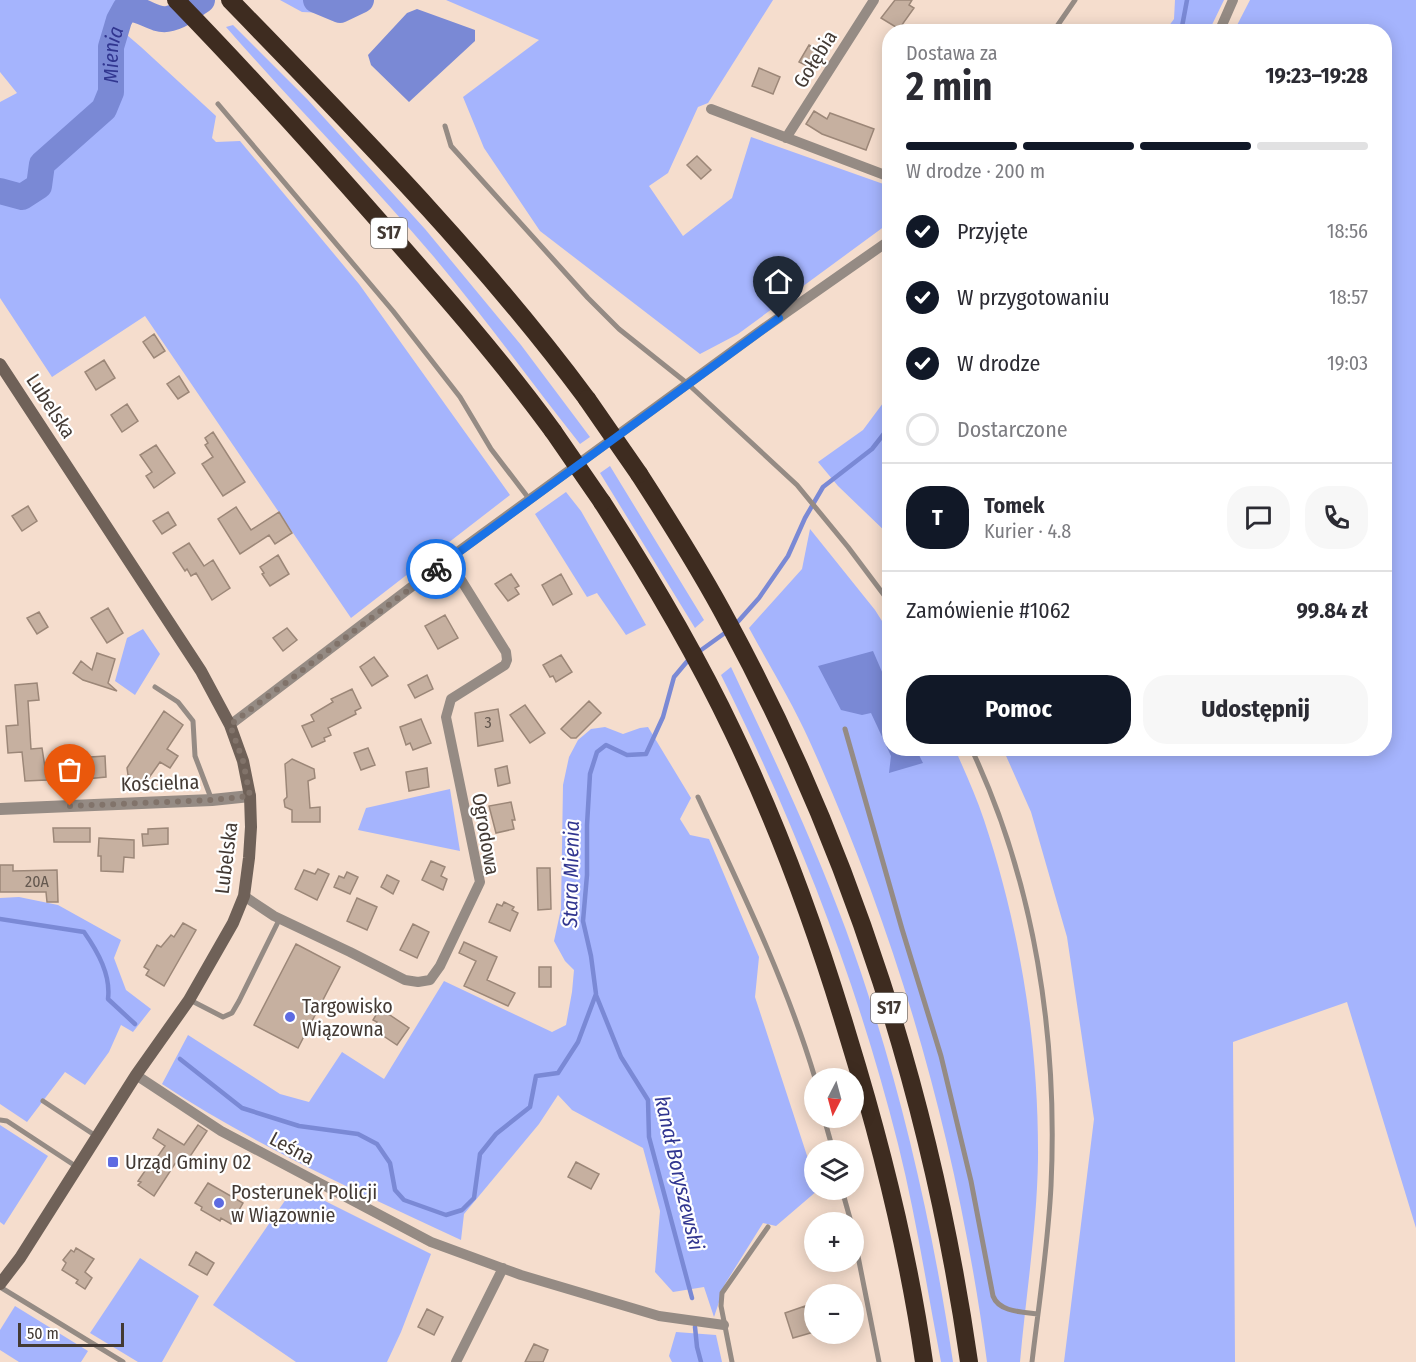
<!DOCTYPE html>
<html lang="pl">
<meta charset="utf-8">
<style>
:root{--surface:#fff;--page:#f7f7f7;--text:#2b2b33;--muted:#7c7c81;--line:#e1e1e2;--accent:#111827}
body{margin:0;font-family:"Fira Sans Condensed",sans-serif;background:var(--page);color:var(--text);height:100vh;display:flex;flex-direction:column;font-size:22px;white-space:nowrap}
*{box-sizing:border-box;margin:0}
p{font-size:20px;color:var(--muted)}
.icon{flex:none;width:33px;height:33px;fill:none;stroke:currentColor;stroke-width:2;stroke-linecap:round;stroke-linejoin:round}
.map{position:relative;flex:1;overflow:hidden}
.sheet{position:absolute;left:882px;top:24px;width:510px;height:732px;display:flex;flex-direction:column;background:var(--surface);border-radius:24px;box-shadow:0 3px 15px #0003}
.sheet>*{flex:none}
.needle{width:39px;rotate:186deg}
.fabs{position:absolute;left:804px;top:1068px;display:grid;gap:12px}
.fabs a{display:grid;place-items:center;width:60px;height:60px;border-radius:50%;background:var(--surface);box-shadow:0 3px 15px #0003;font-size:30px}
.scale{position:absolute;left:18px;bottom:15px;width:106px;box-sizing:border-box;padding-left:6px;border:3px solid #433a34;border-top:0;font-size:16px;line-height:21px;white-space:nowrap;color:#433a34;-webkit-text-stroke:4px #fff;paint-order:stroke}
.pin{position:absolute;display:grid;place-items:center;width:51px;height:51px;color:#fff;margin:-62px -26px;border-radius:50% 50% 50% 0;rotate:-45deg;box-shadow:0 0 6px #0007}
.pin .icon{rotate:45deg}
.courier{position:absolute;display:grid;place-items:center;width:60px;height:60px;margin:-30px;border:4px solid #1a73e8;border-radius:50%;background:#fff;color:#222;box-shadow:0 2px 8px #0007}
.head em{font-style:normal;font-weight:700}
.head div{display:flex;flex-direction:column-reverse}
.head{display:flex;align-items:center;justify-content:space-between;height:102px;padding:0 24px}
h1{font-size:39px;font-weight:700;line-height:45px}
.bar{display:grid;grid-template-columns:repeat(4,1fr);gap:9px 6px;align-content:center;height:72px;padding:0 24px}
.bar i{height:8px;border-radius:4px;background:var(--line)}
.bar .on{background:var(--accent)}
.bar p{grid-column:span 4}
.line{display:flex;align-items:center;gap:15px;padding:0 24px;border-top:2px solid var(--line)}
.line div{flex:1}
.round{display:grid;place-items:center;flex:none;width:63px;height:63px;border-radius:24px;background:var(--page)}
ol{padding:0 24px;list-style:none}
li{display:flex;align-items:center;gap:18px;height:66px}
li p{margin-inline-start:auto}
li .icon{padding:6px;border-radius:50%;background:var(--accent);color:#fff;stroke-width:4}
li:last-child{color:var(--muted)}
li i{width:33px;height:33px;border:3px solid var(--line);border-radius:50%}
.button{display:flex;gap:12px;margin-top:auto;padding:12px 24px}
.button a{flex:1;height:69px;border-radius:24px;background:var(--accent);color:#fff;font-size:24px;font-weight:700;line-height:69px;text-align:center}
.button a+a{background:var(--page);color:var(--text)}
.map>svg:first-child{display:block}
.green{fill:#a5b4fd}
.water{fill:#7a89d5}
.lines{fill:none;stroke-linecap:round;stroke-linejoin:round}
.stream{stroke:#7a89d5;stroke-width:4.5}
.river{stroke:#7a89d5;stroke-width:26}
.building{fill:#c6b0a0;stroke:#9c8778;stroke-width:1.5}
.service{stroke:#958b84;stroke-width:5}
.minor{stroke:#958b84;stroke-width:10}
.tertiary{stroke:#958b84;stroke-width:12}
.secondary{stroke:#6f6158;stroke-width:12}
.motorway{stroke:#3e2c20;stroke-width:18}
.motorway-bridge{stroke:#3e2c20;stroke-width:18}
.done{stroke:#81736a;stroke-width:6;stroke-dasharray:0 10.8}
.route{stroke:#1a73e8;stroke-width:8}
.poi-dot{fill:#5d6be2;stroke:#fff;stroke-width:2}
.labels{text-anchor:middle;stroke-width:4.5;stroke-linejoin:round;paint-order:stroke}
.number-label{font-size:16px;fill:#64584f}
.shield{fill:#fff;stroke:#7b7571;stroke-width:1.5}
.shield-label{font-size:18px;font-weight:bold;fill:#433a34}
.street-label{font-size:20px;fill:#433a34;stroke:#fff}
.poi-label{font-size:20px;fill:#433a34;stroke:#fff;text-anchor:start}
.water-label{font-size:21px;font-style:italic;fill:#313690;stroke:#fff}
</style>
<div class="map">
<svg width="1416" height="1362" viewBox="0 0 1416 1362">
<rect width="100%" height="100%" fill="#f5ddcd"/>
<path class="green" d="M0,0H121L117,1L113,23L141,47L216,116L212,138L216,142L240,141L359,284L510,495L351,618L145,316L52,377L0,298V102L17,93L0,72Z
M280,0H372L351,14L302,12Z
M446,0H773L708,103L698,107L668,173L649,186L683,236L732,198L751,137L889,186V223L738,334L700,354L540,231L484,148L463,97L539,40Z
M1175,0H1224L1209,31H1165L1174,19Z
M1250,0H1416V1228L1347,1002L1233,1042L1235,1362H1064L1094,1119L1067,937L1031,812L1003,749L1384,748V32L1234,31Z
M233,25L307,99L425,229L521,345L590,437L580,444C531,382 485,318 434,257C367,178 294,105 226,27Z
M889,395V535L838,486L818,462L863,430Z
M610,466L704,620L695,628L600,473Z
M566,492L581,511L646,625L626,635L597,593L587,597L535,514Z
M810,529L875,610L889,632L890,748L955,749C965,772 976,796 984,820C1020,928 1039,1045 1038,1159C1037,1227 1026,1294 1020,1362H987C958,1145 900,940 809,740C792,702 769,665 749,628L802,569Z
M143,629L160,654L135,695L115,681L127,638Z
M731,667C772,754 813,840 846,930C897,1070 931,1215 953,1362H941C927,1289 916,1216 898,1144C857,981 796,825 721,675Z
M605,727L623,734L640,728L648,727L691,798L680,819L690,835L709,839L759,957L755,997L814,1177V1190H818L776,1226L763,1223L725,1284L714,1317L704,1287L673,1292L655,1272L660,1211L643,1148L572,1110L558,1095L539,1124L464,1214L461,1240C358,1192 258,1147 162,1084L188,1035L280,1094L309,1102L342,1052L384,1079L444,981L552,1032L566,1025L572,992L574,970L565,961L554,941L561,909L563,785L569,757L578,740L591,729Z
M450,789L460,851L358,830L366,808Z
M19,897L58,905L121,940L114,958L126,990L151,1009L133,1032L121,1025L109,1052L85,1085L65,1072L27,1122L0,1104V898Z
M0,1125L48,1156L4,1225L0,1222Z
M295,1186L431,1254L401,1332L387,1362H296L213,1305Z
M140,1258L199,1296L162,1362H138L90,1333Z
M15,1306L88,1351L81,1362H19L0,1350V1330Z
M676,1332L716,1335L722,1362H672L669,1356Z"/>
<path class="water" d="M417,9L475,30V41L409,102L371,65L368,55L407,13Z
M873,651L889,688L890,748L916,749L923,763L889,773L891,756L871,713L862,715L841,710L818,666Z"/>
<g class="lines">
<path class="stream" d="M1181,32L1187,0
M735,625L759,598L788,556L805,518L823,487L872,449L890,426
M697,653L729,630
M0,919L84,932C98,952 111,975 108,999L135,1024
M596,995L621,1057L648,1100L649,1137L692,1298
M180,1059L242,1108L299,1126L358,1134L377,1144L390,1163L395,1190L404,1200L446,1215L462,1210L474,1198L480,1154L496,1134L530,1107L536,1076L558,1073L578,1042L596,994L591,956L583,921L587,875V825L590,774L597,752L606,745L627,755L646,754L663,717L674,677L690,658
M695,1327L697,1347L701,1362"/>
<g class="river">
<path d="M316,0L340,10L361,0"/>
<path id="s1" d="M0,191L22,197L39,186L42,164L104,109L111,92V47L119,20L125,9C140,6 153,21 167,19C180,17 192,7 202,0"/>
</g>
</g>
<path class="building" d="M895,0H912L909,5L914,8L899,29L881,18Z
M809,45L819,50L809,67L799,62Z
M759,68L780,77L773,94L752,86Z
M814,111L827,119L830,113L874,129L866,150L822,134L806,124Z
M697,156L711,170L701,179L687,165Z
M154,334L165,351L154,358L143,342Z
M104,360L115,378L96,390L85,372Z
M179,376L189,392L178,399L167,384Z
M127,404L138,421L122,432L111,415Z
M213,432L245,482L223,496L202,464L213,457L205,445L208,443L205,438Z
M156,445L175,473L154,488L146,476L152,472L140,455Z
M28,506L37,521L22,531L12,516Z
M236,507L251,530L279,512L292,533L275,544L269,535L240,554L218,519Z
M168,512L176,525L162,534L153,521Z
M189,543L204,566L213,560L230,588L212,600L196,573L191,576L187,569L185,571L173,553Z
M278,555L289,574L270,586L262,574L264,573L260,567Z
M511,574L519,586L515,588L519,594L508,601L495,584Z
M561,574L572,594L553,605L542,585Z
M108,608L123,633L107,643L91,618Z
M39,612L48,627L37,634L27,618Z
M445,615L458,638L438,649L425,626Z
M287,628L297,640L283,651L273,638Z
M97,653L115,659L108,683L117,691L83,680L73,673L81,661L92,670Z
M561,655L572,672L556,682L553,676L550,677L543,665Z
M374,657L388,676L372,686L360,667Z
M427,675L433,689L415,698L408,685Z
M37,683L39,700L28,701L31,749L42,748L47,780L25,781L22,752L8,753L6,726L18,725L15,685Z
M352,689L361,708L355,711L356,714L328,728L331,735L324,738L325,741L312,747L302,726L314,721L311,715L333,702L331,699Z
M589,701L601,713L576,738H571L561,729Z
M525,705L545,733L530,743L510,715Z
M498,709L503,741L478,746L475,713Z
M164,711L183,725L167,749L178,756L170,768L160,762L146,782H139L128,775L127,768Z
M421,719L431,743L413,750L410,743L406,745L400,727Z
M368,748L375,765L361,770L354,753Z
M105,756L106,777L86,779V776H76L75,758Z
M292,759L314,769L315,778L308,781L310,808L320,807V822H292V810L285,807L284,800L287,797L285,764Z
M507,766L510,783L498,786L495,769Z
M427,768L429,787L409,791L406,772Z
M511,802L515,820H512L514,829L496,833L489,806Z
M53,828H90V842H54Z
M168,828V844L143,846L142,834H148V829Z
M99,838L134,840V858L124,857L123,872L101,871V856H98Z
M431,861L445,867L441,876L447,879L443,890L422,880Z
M0,865H13V871L57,870L58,902H47L46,892H0Z
M537,868H550L551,909L538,910Z
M318,869L329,874L317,900L295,889L304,870L315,874Z
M347,872L358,877L350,894L334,887L339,876L344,878Z
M387,875L399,881L393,894L381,887Z
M357,898L377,907L367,930L347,921Z
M504,902L514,907L512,910L518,913L510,931L489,922L497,904L502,906Z
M183,923L196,930L164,986L146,975L149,970L144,967L157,945L161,947L171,935L174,937Z
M413,924L429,932L417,958L400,950Z
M464,942L497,957L487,980L515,993L508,1006L464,986L476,961L459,953Z
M296,944L340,967L298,1048L254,1025Z
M539,967H551V987H539Z
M379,1010L383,1013L384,1011L409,1028L397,1045L373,1029L377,1022L373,1020Z
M198,1125L207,1131L187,1161L180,1156L154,1196L138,1185L141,1182L138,1181L147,1168L149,1169L165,1146L153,1138L158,1129L184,1145Z
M576,1162L599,1174L591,1189L568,1177Z
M208,1183L243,1203L231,1224L221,1218L220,1221L201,1210L202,1207L195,1203Z
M76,1248L94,1259L85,1272L92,1278L85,1289L76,1283L78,1280L62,1270L66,1263L63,1260L71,1250L74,1252Z
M196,1252L214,1263L207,1275L189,1265Z
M805,1306L806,1312L814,1310V1332L793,1338L785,1313Z
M427,1309L443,1317L434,1335L418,1327Z
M534,1344L548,1350L543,1362H525Z"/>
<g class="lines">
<path class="service" d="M1053,32L1075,0
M218,104L393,311L460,397L491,449L530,500
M445,126L451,146L588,298L619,329L688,384L797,485L848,547L890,603
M155,687L178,702L193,721L195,756L211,798
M845,729L902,929L941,1056L971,1181L993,1296C999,1312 1022,1312 1038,1314
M971,748C1035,883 1058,1038 1051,1186C1048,1245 1039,1303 1032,1362
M698,797C741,889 786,981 815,1078
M190,1000L223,1017L232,1013L239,1001L280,918
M43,1101L96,1136
M824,1118L833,1150
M0,1120L7,1121L77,1167
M842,1190L851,1222
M854,1236L879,1362
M0,1287L123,1362
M732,1362L721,1306L722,1293L768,1227"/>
<path class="minor" d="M1219,32L1233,0
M711,109L890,177
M786,138L874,0
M230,725L448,559L760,331L890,240
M244,896L274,916L350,952L405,980L418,982L430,980L440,966L480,882L446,717L451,699L505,665L507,660L506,652L448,559
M136,1075L221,1131L431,1242L521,1275L659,1316L724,1325
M456,1362L503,1268"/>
<path class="tertiary" d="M0,809L212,800L250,796"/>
<path class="secondary" d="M0,364L201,671L230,725L243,761L250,796L251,827L249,858L244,896L233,923L189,1000L136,1075L20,1258L0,1284"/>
<path class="motorway" d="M176,0C246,72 313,146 379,221C439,289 499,357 553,431
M230,0C354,128 480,255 587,399
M639,474C670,522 701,571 728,622C852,851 932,1104 969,1362
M602,502C650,576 695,652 733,732C780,830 817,932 848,1036C881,1143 908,1251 924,1362"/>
<path class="motorway-bridge" d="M587,399L639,474
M553,431L602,502"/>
</g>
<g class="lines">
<path class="done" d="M70,806L212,800L250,796L243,761L230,725L436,569"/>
<path class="route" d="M436,569L779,318"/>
</g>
<g class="poi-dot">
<circle cx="290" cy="1017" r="6"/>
<rect x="107" y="1156" width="12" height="12" rx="3"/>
<circle cx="219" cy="1203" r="6"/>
</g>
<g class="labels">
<g class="number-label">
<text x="488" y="728">3</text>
<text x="37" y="887">20A</text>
</g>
<g class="shield">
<rect x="371" y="218" width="36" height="30" rx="4.5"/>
<rect x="871" y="993" width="36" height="30" rx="4.5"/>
</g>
<g class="shield-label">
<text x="389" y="239">S17</text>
<text x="889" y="1014">S17</text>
</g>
<g class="street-label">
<text transform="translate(815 59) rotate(-58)" y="7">Gołębia</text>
<text transform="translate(51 406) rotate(57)" y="7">Lubelska</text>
<text transform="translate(160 783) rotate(-2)" y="7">Kościelna</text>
<text transform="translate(486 834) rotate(80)" y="7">Ogrodowa</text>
<text transform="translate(226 858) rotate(-83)" y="7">Lubelska</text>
<text transform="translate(292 1148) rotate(28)" y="7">Leśna</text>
</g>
<g class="poi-label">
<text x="302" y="1013">Targowisko<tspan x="302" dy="23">Wiązowna</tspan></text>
<text x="125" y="1169">Urząd Gminy 02</text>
<text x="231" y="1199">Posterunek Policji<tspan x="231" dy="23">w Wiązownie</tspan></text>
</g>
<g class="water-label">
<text dy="7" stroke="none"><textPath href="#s1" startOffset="204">Mienia</textPath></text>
<text transform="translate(571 874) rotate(-89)" y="7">Stara Mienia</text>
<text transform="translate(679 1173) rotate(77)" y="7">kanał Boryszewski</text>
</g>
</g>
</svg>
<div class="fabs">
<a><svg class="needle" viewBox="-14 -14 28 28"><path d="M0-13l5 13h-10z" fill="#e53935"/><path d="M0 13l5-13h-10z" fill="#7c7c81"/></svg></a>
<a><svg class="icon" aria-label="layers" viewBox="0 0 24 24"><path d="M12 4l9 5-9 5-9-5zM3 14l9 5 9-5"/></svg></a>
<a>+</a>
<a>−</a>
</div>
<div class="scale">50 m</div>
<div class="pin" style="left:70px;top:806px;background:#ea580c"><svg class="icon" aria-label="bag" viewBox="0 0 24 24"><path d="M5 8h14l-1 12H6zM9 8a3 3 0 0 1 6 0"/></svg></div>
<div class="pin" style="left:779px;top:318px;background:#1f2937"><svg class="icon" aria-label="home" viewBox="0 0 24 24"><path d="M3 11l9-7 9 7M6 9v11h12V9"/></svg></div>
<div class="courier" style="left:436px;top:569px"><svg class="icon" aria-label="bike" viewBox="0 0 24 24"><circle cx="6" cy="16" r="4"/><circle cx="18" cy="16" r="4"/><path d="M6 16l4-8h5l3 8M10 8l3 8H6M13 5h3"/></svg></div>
<section class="sheet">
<div class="head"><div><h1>2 min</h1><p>Dostawa za</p></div><em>19:23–19:28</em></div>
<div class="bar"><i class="on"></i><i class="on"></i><i class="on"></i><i></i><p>W drodze · 200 m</p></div>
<ol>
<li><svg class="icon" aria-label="check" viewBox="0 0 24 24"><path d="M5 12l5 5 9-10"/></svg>Przyjęte<p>18:56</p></li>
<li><svg class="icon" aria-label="check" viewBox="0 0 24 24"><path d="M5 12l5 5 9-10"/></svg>W przygotowaniu<p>18:57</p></li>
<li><svg class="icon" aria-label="check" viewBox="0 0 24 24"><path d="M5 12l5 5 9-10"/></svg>W drodze<p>19:03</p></li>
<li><i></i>Dostarczone</li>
</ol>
<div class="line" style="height:108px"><b class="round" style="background:var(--accent);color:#fff">T</b><div><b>Tomek</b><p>Kurier · 4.8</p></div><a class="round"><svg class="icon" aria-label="chat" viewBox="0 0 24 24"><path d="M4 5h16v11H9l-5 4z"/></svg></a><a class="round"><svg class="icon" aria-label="phone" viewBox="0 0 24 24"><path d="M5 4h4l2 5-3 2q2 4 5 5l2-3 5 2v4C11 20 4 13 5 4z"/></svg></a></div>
<div class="line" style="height:78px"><div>Zamówienie #1062</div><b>99.84 zł</b></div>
<div class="button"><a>Pomoc</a><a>Udostępnij</a></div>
</section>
</div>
